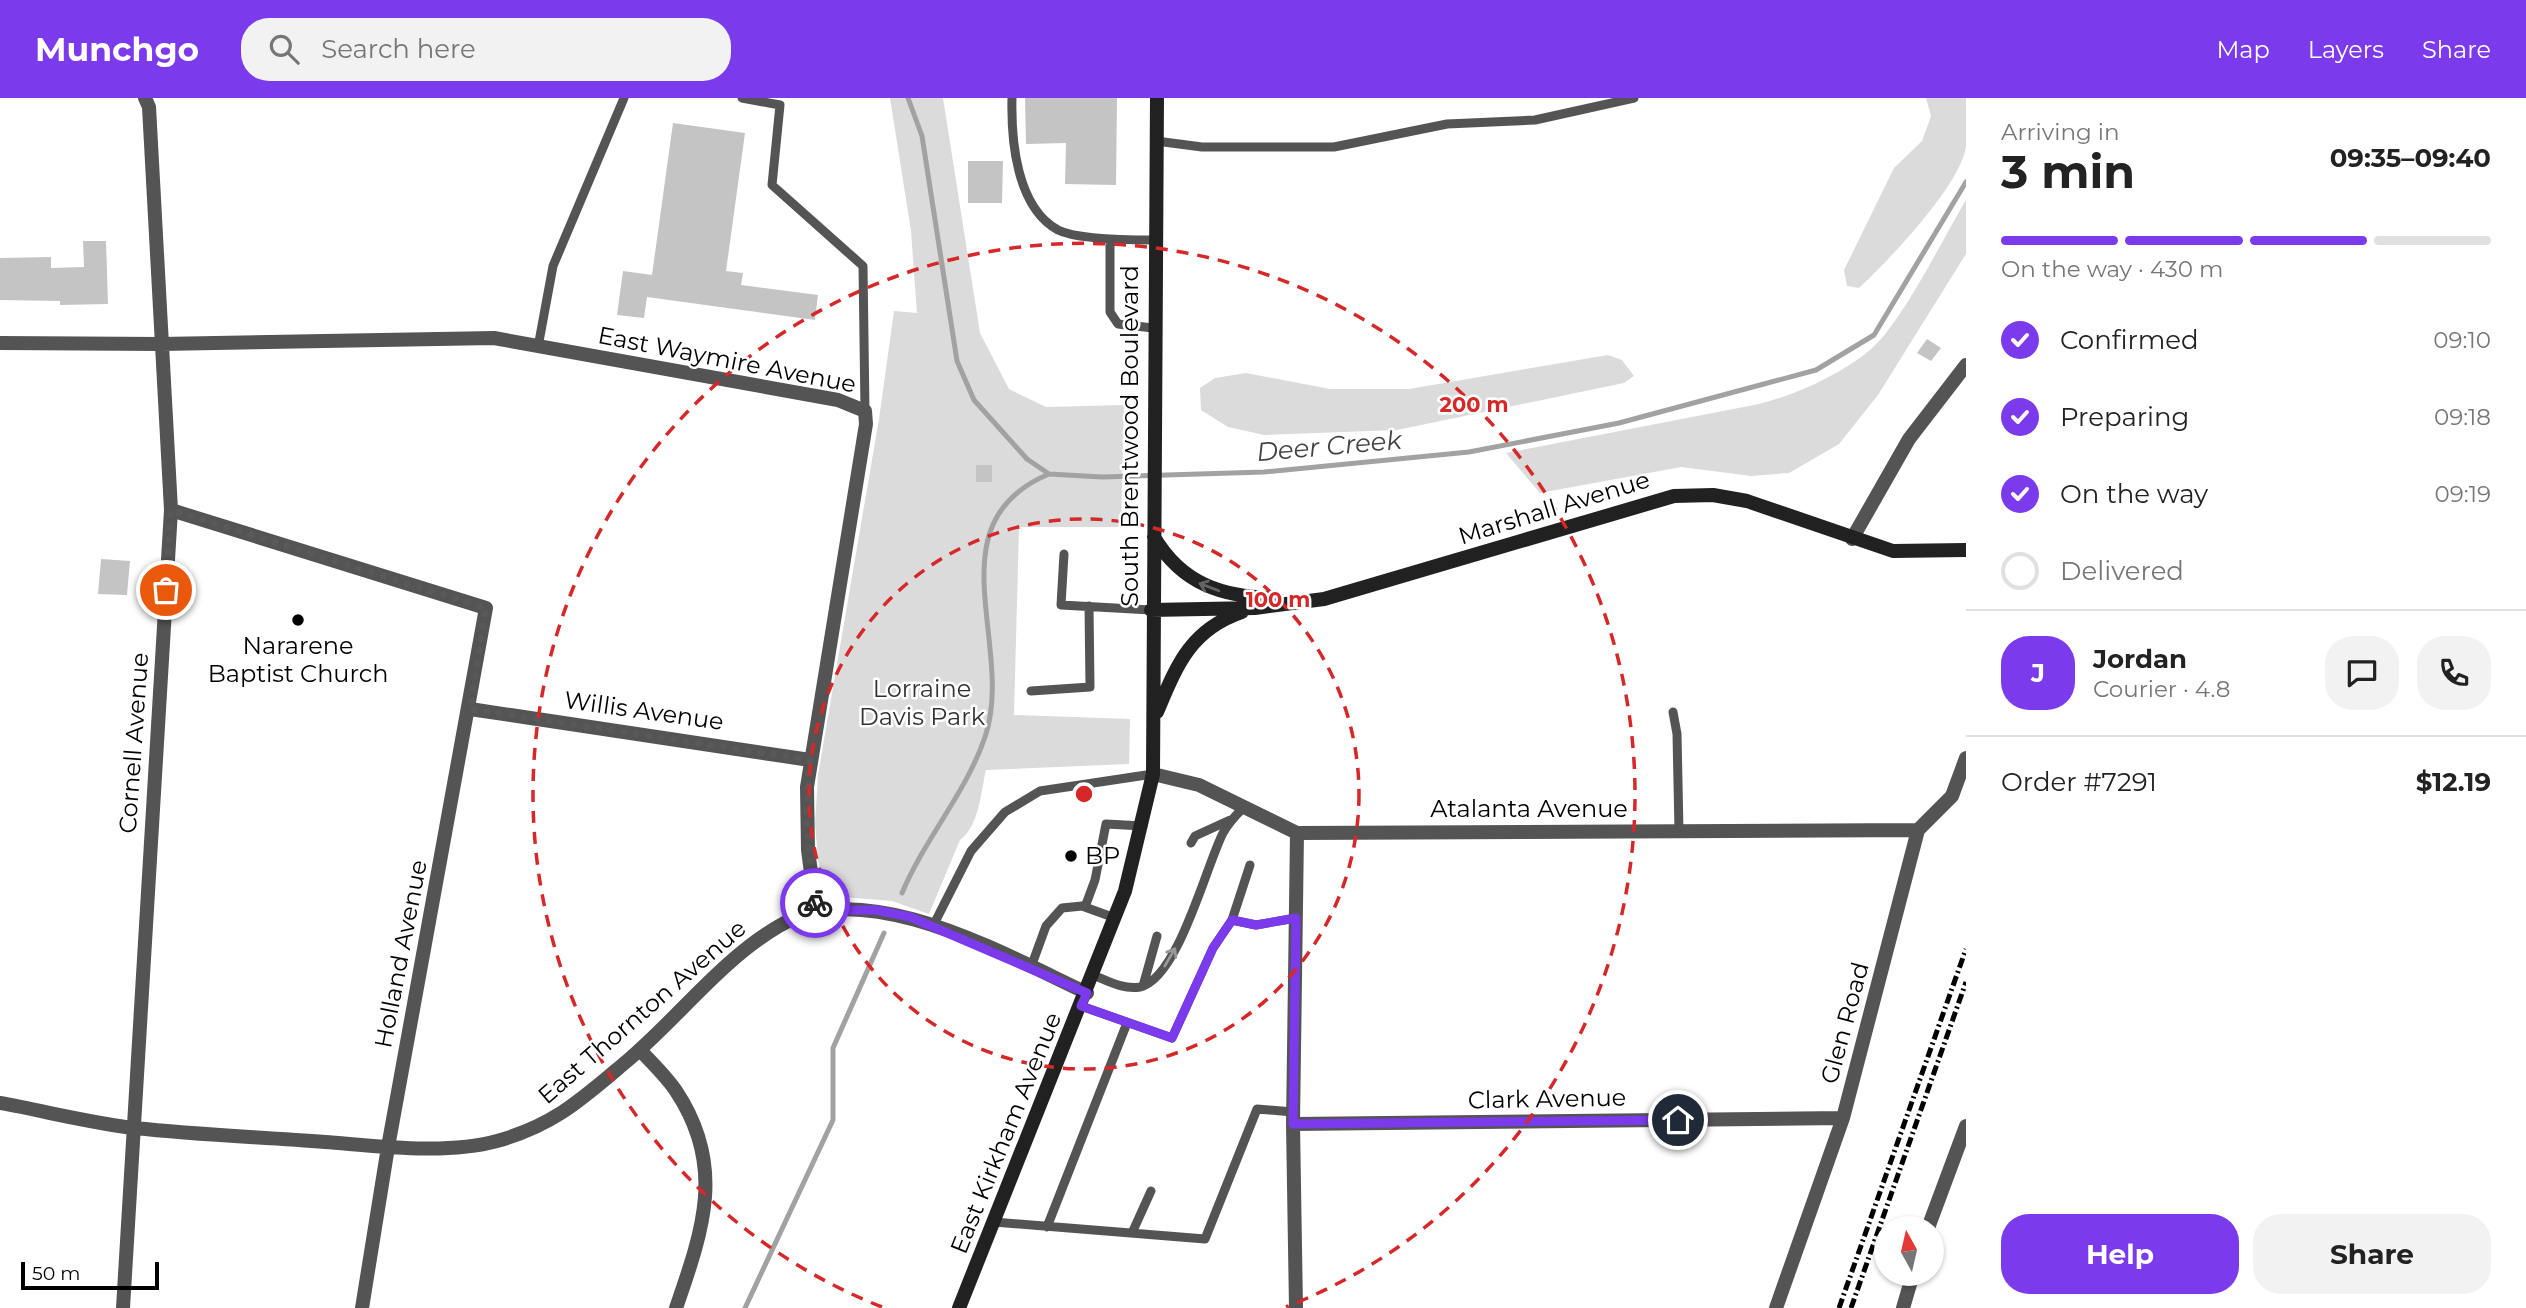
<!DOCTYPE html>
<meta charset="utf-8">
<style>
:root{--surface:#fff;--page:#f2f2f2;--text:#222;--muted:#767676;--line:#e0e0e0;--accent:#7c3aed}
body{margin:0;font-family:Montserrat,sans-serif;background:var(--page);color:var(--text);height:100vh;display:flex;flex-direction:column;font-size:26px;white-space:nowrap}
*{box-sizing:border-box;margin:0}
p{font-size:23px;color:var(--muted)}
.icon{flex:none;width:38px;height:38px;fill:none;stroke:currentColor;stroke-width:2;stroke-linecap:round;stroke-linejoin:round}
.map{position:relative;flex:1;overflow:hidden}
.panel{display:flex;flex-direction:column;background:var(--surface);width:560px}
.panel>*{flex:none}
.needle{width:46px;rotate:352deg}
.fabs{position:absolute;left:1874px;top:1118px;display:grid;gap:14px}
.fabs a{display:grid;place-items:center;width:70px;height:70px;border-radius:50%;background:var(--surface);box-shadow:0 2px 5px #0004;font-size:35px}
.scale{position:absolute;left:21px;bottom:18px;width:138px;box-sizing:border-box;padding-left:7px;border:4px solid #000;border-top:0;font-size:19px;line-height:24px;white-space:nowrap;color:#000;-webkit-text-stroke:5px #fff;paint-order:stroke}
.pin{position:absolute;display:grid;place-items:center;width:60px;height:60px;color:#fff;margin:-30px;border:4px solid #fff;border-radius:50%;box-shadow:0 2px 7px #0007}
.courier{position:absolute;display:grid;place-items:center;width:70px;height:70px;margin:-35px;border:5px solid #7c3aed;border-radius:50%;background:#fff;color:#222;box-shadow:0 2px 9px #0007}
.head em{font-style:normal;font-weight:700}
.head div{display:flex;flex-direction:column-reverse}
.head{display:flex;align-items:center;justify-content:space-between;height:119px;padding:0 35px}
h1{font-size:46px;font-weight:700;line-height:52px}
.bar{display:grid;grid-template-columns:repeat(4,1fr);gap:10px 7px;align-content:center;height:84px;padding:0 35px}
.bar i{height:9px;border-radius:5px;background:var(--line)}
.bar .on{background:var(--accent)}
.bar p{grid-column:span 4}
.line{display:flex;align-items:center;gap:18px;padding:0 35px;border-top:2px solid var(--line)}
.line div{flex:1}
.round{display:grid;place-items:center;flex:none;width:74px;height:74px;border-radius:28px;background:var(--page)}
ol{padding:0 35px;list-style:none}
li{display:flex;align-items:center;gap:21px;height:77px}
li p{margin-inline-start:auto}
li .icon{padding:7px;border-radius:50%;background:var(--accent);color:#fff;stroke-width:4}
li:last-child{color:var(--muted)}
li i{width:38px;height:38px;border:4px solid var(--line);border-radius:50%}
.primary-button{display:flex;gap:14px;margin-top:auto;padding:14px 35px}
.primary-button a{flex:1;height:80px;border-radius:28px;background:var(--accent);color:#fff;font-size:28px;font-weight:700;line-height:80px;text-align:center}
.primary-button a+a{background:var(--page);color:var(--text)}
header{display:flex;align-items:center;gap:42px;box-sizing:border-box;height:98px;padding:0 35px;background:var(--accent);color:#fff}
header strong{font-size:33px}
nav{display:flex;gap:38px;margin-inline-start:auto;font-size:24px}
.search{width:490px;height:63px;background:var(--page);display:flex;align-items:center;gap:18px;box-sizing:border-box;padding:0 24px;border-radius:28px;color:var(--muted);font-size:26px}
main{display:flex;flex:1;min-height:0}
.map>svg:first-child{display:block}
.green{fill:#dbdbdb}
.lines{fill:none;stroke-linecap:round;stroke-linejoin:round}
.stream{stroke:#a2a2a2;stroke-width:5}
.building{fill:#c4c4c4}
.lane{stroke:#545454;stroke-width:9}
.street{stroke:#545454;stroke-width:14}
.secondary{stroke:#212121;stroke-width:14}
.rail{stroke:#000;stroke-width:5;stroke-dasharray:10 3.5 2 3.5;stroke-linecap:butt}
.oneway{stroke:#646464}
.oneway2{stroke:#989898}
.done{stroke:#595959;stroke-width:7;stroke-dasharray:0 12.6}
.route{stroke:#7c3aed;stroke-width:9}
.ring{fill:none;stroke:#d62828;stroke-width:3.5;stroke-dasharray:12 9}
.poi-dot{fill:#000;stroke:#fff;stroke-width:2.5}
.labels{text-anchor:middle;stroke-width:5;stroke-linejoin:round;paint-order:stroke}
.street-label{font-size:24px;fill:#000;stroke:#fff}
.poi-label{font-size:24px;fill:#000;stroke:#fff}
.park-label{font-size:24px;fill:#323232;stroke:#fff}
.water-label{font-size:26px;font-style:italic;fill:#434343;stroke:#fff}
.centre{fill:#d62828;stroke:#fff;stroke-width:3.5}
.ring-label{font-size:21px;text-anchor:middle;font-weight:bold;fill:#d62828;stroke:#fff;stroke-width:5;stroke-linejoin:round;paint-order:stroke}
</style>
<header>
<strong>Munchgo</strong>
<div class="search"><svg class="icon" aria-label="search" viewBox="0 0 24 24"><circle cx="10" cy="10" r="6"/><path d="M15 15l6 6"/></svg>Search here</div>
<nav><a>Map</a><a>Layers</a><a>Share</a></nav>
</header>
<main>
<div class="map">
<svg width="1966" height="1210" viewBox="0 0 1966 1210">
<rect width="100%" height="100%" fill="#fff"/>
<path class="green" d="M890,0H943L980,235L1009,291L1046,309L1124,307L1121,429H1019L1014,617L1130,621L1129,666L986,672C981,693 979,729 960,742L929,816L892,803L831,798L825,792L818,762L815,725L818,677L879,321L894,213L917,215L911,133Z
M1926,0H1966C1966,16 1966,33 1966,49C1960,88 1888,163 1859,190L1847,188L1844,172L1894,70L1922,43L1931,18Z
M1966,102V156L1878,297L1839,346L1789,375L1751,378L1681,369L1540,395L1506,355L1754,307C1794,298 1838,278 1870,252C1902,225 1943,140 1966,102Z
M1608,257L1622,262L1634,278L1624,285L1397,332L1264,337L1228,329L1201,312L1200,290L1215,280L1246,275L1330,291H1409Z"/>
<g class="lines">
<path class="stream" d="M908,0L922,38L957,263L974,302L1027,361L1049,376L1102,379L1264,374L1469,354L1619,325L1816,272L1874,237L1966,84
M902,795C925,740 966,695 985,639C1016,549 931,425 1049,376
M745,1210L833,1022V950L884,835"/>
</g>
<path class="building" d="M1025,0H1117L1116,87L1065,86L1066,45L1026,46Z
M673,25L745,35L726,173L743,175L741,187L818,197L815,222L647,199L644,220L617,217L623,173L652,177Z
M968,63H1003L1002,105H968Z
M83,143H106L108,206L60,207V203L0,202V160L51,159V170L84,169Z
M1927,241L1941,250L1931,263L1917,255Z
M976,367H992V384H976Z
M101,461L130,463L127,497L98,496Z"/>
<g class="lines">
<path class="lane" d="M742,0L780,7L772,87L863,168L865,313
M1012,0C1011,41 1016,109 1058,132C1078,142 1131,142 1154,142
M1156,43L1202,49H1334L1447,26L1535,22L1634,0
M1110,141V214L1118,226L1153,230
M538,249L553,168L624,0
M1064,456L1061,507L1151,512
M1031,593L1090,589L1089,508
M1673,614L1677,636L1679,733
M1191,745L1195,738L1230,722
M1085,809L1095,782L1106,726L1143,728
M1232,822L1250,767
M933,828L971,753L1005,714L1040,693L1153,676
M1031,869L1046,828L1062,810L1082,808L1115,820
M1093,877C1108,883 1124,892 1140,889C1178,881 1206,768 1223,735C1228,725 1236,717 1244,709
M1143,888L1157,838
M1081,908L1172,940L1213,850L1232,822L1256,827L1296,820
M994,1124L1205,1141L1257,1011L1293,1014
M1047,1129L1127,925
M1132,1135L1151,1093"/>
<path class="street" d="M0,245L161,246L494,240L838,302L865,313L866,326L807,689L808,752L816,812
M171,412L486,510L388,1049L362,1210
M1852,441L1909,341L1966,267
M470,611L810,662
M1153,676L1199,687L1297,735L1918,732
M640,952C652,965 666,978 676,993C726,1068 703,1132 676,1210
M0,1005C45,1013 90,1025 135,1030C198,1037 262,1039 325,1044C378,1048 446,1057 497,1043C555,1027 583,1000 627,963C678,920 721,862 779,828C865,776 1005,857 1087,895
M1293,1026L1843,1020
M1928,1130L1966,1028
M123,1210L171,412L149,9L145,0
M1296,1210L1293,1026L1297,735
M1776,1210L1843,1020L1918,732L1952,698L1966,660
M1903,1210L1913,1176"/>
<path class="secondary" d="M1154,439C1182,486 1222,499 1275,500
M1151,512L1255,510L1324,501L1674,398L1713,397L1747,403L1893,453L1966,452
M1157,614C1177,567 1190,532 1242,514
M959,1210L1125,793L1153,676L1157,0"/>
<path class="rail" d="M1839,1210L1966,851
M1851,1210L1966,884"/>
</g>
<defs><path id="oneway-shaft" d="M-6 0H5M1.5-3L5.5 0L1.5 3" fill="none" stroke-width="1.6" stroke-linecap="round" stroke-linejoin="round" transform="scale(1.75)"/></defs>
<use class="oneway" href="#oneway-shaft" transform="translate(1209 489) rotate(-159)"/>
<use class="oneway2" href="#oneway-shaft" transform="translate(1170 859) rotate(-60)"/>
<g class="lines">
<path class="done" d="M166,492L171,412L486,510L470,611L810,662L806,721L815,805"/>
<path class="route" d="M815,805L816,812H876L910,819L1087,895L1081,908L1172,940L1213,850L1232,822L1256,827L1296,820L1293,1026L1678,1022"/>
</g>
<g class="ring">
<circle cx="1084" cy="696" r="275"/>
<path d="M882 1209A551 551 0 1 1 1286 1209"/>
</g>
<g class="poi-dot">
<circle cx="298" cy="522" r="7"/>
<circle cx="1071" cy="758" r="7"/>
</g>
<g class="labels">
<g class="street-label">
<text transform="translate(727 262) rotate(11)" y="8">East Waymire Avenue</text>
<text transform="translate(1130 338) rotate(-90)" y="8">South Brentwood Boulevard</text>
<text transform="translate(1554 410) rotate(-17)" y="8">Marshall Avenue</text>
<text transform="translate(644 613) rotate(8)" y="8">Willis Avenue</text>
<text transform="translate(134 645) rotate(-86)" y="8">Cornell Avenue</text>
<text x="1529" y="719">Atalanta Avenue</text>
<text transform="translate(401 856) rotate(-79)" y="8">Holland Avenue</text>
<text transform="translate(642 914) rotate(-41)" y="8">East Thornton Avenue</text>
<text transform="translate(1845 925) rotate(-75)" y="8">Glen Road</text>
<text transform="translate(1547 1001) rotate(-1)" y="8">Clark Avenue</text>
<text transform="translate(1006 1035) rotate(-68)" y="8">East Kirkham Avenue</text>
</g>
<g class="poi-label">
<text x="298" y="556">Nararene<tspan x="298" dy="28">Baptist Church</tspan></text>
<text x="1085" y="766" text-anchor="start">BP</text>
</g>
<g class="park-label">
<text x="922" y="599">Lorraine<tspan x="922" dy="28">Davis Park</tspan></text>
</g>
<g class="water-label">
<text transform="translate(1329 348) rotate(-5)" y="9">Deer Creek</text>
</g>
</g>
<circle cx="1084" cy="696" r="10" class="centre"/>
<g class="ring-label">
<text x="1474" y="314">200 m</text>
<text x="1278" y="509">100 m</text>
</g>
</svg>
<div class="fabs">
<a><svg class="needle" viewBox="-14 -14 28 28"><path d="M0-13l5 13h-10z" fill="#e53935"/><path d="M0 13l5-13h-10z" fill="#767676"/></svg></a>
</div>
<div class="scale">50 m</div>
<div class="pin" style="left:166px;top:492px;background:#ea580c"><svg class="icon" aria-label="bag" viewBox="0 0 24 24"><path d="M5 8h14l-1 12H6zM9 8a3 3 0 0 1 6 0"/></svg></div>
<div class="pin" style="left:1678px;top:1022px;background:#1f2937"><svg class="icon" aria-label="home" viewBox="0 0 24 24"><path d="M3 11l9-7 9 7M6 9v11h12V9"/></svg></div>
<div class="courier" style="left:815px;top:805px"><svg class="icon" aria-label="bike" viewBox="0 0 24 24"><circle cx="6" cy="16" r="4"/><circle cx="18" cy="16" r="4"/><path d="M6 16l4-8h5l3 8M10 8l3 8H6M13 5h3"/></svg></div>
</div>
<section class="panel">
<div class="head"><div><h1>3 min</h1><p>Arriving in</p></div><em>09:35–09:40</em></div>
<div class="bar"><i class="on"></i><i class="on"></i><i class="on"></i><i></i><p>On the way · 430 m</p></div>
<ol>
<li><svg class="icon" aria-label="check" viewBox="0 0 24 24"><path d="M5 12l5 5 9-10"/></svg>Confirmed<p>09:10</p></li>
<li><svg class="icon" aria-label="check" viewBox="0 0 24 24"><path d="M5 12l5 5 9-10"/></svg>Preparing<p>09:18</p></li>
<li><svg class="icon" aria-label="check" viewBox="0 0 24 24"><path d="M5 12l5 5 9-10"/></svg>On the way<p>09:19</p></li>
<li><i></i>Delivered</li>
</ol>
<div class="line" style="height:126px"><b class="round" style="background:var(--accent);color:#fff">J</b><div><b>Jordan</b><p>Courier · 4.8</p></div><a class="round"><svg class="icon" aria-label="chat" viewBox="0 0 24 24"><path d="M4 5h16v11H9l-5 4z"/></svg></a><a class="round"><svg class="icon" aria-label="phone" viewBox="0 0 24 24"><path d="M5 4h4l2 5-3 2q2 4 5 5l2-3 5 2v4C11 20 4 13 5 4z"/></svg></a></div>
<div class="line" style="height:91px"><div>Order #7291</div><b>$12.19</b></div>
<div class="primary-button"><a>Help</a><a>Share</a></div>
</section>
</main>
